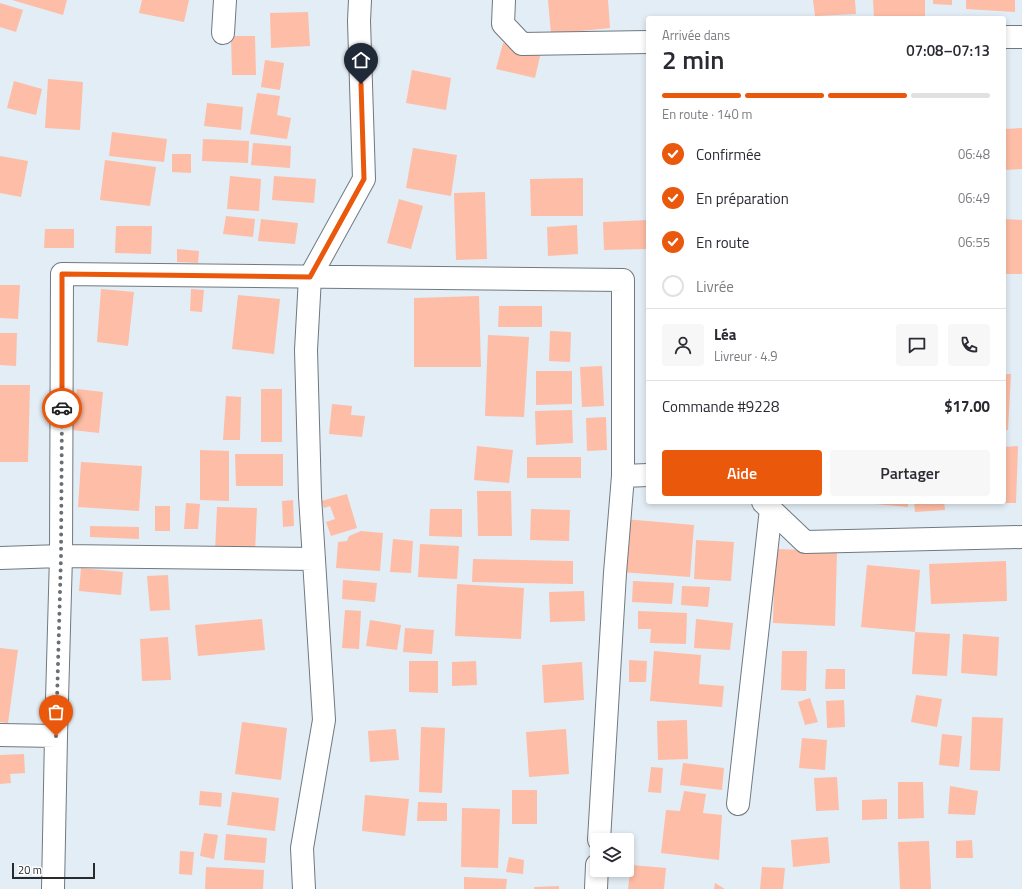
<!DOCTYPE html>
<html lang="fr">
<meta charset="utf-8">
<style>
:root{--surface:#fff;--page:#f7f7f7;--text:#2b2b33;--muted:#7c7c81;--line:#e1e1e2;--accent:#ea580c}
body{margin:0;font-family:"Titillium Web",sans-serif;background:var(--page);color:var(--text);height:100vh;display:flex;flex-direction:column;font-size:15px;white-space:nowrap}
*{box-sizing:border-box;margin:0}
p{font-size:13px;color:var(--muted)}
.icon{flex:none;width:22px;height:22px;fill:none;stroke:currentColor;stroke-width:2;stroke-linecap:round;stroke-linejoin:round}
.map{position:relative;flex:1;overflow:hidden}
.panel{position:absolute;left:646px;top:16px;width:360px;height:488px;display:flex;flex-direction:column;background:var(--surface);border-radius:4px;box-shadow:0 2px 6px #0003}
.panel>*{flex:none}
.fabs{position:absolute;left:590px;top:833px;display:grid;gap:8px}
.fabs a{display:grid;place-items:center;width:44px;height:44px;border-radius:4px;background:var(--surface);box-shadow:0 2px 6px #0003;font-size:20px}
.scale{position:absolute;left:12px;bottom:10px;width:83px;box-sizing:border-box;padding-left:4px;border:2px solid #272b2e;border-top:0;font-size:11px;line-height:14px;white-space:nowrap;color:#272b2e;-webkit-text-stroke:3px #fff;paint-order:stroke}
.pin{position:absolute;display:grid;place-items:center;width:34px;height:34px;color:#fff;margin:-41px -17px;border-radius:50% 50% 50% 0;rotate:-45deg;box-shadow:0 0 4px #0007}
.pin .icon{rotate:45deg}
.courier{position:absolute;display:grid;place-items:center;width:40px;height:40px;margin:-20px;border:3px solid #ea580c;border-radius:50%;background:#fff;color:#222;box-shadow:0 1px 5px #0007}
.summary em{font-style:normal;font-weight:600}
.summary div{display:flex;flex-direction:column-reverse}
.summary{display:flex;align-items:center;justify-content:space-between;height:68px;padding:0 16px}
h1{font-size:26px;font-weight:600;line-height:30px}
.bar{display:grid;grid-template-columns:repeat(4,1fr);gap:6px 4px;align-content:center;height:48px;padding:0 16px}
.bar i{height:5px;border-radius:3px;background:var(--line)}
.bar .on{background:var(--accent)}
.bar p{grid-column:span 4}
.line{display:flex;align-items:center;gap:10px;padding:0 16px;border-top:1px solid var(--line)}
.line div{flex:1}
.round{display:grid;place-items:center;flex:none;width:42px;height:42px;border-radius:4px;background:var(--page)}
ol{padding:0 16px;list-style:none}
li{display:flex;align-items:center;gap:12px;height:44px}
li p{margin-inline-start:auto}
li .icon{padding:4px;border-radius:50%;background:var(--accent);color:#fff;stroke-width:4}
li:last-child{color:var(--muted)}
li i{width:22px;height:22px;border:2px solid var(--line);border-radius:50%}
.cta{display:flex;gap:8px;margin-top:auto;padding:8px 16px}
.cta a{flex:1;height:46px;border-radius:4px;background:var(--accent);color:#fff;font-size:16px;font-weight:600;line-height:46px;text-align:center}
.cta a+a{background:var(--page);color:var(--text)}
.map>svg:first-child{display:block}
.building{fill:#febda6}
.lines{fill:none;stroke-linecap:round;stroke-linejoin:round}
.minor-casing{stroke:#707980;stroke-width:24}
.minor{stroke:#fff;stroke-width:22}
.done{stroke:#696f74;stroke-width:4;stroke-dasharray:0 7.2}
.route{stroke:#ea580c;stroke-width:5}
</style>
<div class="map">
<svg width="1022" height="889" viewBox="0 0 1022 889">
<rect width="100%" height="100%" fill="#e3edf5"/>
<path class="building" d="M12,0H67L63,15Z
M142,0H189L184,22L139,13Z
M548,0H608L610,28L551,34Z
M813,0H855L856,14L815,16Z
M873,0H925V18H874Z
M933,0H952V5L933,4Z
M966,0H1015V12L966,9Z
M0,3L23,10L16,32L0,27Z
M308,12L310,46L271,48L270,13Z
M231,36H255L256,75H232Z
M503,43L541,52L535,78L496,69Z
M265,60L284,63L280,90L261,87Z
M412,70L451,78L446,110L406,103Z
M48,79L83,82L80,130L45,128Z
M14,81L42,89L36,115L7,108Z
M257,93L280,96L277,115L291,118L287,139L250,134Z
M207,103L243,107L241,130L204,126Z
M1022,128V169L1004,170V129Z
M112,132L167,139L164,162L109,156Z
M203,139L249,141L248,163L202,161Z
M253,143L291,146L290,168L251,165Z
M413,148L457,155L451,196L406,188Z
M172,154H191V173L172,172Z
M0,156L28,161L21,197L0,193Z
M105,160L156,167L150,206L100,200Z
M230,176L261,179L259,211L227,209Z
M274,176L316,179L314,203L272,200Z
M583,178V216H531L530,179Z
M485,192L487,259L456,260L454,193Z
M399,199L423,206L411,249L387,243Z
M226,216L255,219L253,237L223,234Z
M261,219L298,223L295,244L258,241Z
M1004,219L1022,220V274H1004Z
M648,220V249L604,250L603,222Z
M577,225L578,254L548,256L547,227Z
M116,226H152L151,254L115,253Z
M45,229H74V248H44Z
M177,249L199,251L198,263L177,262Z
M0,285H20L18,319L0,318Z
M101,289L134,292L128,346L97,342Z
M191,289L204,290L202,312L190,311Z
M238,295L280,299L274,354L232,349Z
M479,296L481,367H414V298Z
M499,306H542V327H498Z
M550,331L571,332L570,362L549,361Z
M0,333H17L16,366L0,365Z
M488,335L529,337L524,417L485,416Z
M602,366L604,406L582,407L580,367Z
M536,371H572V404L536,405Z
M1004,374H1011L1008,430H1004Z
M0,385H30L28,462H0Z
M77,389L103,392L99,433L72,430Z
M261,389H282V442H261Z
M226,396L241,397L240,440H223Z
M332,404L352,406L351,415L365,416L362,437L329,434Z
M572,410L573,443L536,445L535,411Z
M606,417L607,450L587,451L586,418Z
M477,446L513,450L509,483L474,480Z
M1018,446L1016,503H1004V447Z
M200,450L229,451V501L200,500Z
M235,454H283V486H236Z
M527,457H581V478H527Z
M81,462L142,466L139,511L78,507Z
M477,491H511L512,536H478Z
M347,494L357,528L331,536L326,522L335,519L330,506L324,508L321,501Z
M293,500L294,526L283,527L282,501Z
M875,502H908V507L875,504Z
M914,502H944L945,510L915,512Z
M186,503L200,504L198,529H184Z
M155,506H170V531H155Z
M217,507L257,508L255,552L215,551Z
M430,509H462V537L429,536Z
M531,509L570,510L569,541L530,540Z
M624,519L694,525L690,577L620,572Z
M90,526L139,527V539L90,537Z
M361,531L383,533L380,571L336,568L338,542L347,541L349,536Z
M393,539L413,541L411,573L390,572Z
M696,540L734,542L731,581L694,579Z
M420,544L459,546L457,579L418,577Z
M775,549L837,551L835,626L773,623Z
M473,559L573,561V584L472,582Z
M1006,561L1007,601L931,604L929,564Z
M867,565L920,570L915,632L950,634L947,676L912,674L915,632L861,627Z
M81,568L123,572L121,595L79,591Z
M168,575L170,610L150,611L147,576Z
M343,580L377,583L375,602L342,599Z
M633,581L674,583L672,604L632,602Z
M457,584L524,588L521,639L455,636Z
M682,586L710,587L708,607L681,605Z
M584,591L585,621L550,622L549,592Z
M345,610L361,611L359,649L342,648Z
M638,611L687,613L686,644L650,643L651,629H638Z
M262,619L265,650L198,656L195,625Z
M696,619L733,623L730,650L694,648Z
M370,620L401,625L397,650L366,646Z
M405,628L434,630L432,654L403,652Z
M963,634L999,637L997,676L961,673Z
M168,637L171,680L142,681L140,639Z
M0,648L18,650L8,723L0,722Z
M654,651L701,655L699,684L724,686L722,707L650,701Z
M782,651H807L806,691L781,690Z
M629,660L647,661L646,682H629Z
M409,661H438V693L409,692Z
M476,661L477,685L452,686V662Z
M582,662L584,700L544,703L542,665Z
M826,669H845V689H825Z
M916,695L942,699L937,727L911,722Z
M810,698L818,722L805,725L798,702Z
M844,700L845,727L827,728L826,701Z
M972,717L1003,718L1000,771L970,770Z
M687,720L688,759L658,760L657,721Z
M242,722L287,728L281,780L235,774Z
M421,727L445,728L442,793L419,792Z
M396,729L399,760L370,762L368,731Z
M566,729L569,774L529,777L526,732Z
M942,734L962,736L959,767L939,765Z
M802,738L827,740L825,770L799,768Z
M24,754L25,773L10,774L11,783L0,784V755Z
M683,763L724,768L722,790L680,785Z
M651,767L663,768L661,793L648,792Z
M837,777L839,810L816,811L814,778Z
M898,782H923L924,818L898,819Z
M950,786L978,791L975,815L948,814Z
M512,790H537V824H512Z
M200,791L222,793L221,807L199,805Z
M684,791L706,794L703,813L722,815L719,860L661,853L666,810L680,811Z
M232,792L279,798L275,831L227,825Z
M365,795L409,799L405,836L362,831Z
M887,799V819L862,820V800Z
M418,802L447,803V821H417Z
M462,808L500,809L498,868L461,867Z
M204,833L218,835L214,859L200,856Z
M226,834L267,838L265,863L224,860Z
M828,837L830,863L793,867L791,840Z
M972,840L973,858H956V841Z
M929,841L931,889H900L898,842Z
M180,851L194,852L192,875L179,874Z
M509,857L524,860L523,874L506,872Z
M631,865L666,868L664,889H628Z
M206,867L264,870L263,889H205Z
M762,867L785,868L783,889H760Z
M464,877L507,879L506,889H464Z
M715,883L725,889H714Z
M559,886V889H534V887Z"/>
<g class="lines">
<g class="minor-casing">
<path id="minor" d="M504,0L503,24L522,44L648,42
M223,33L225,0
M1004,37H1022
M763,502L805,542L1022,537
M0,558L61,556L314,559
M0,735L56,736L53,889
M56,736L61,556L62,274L623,280V476
M738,804L771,509
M599,840L615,573L623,476L648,475
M304,889L302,848L324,720L310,496L306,350L310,277L364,179L359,21L360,0
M596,889L597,865"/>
</g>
<use href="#minor" class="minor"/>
</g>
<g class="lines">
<path class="done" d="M56,736L61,556L62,408"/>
<path class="route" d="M62,408V274L310,277L364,179L361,84"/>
</g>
</svg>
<div class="fabs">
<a><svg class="icon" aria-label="layers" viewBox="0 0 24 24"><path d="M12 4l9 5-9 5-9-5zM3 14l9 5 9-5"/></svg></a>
</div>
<div class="scale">20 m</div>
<div class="pin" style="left:56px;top:736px;background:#ea580c"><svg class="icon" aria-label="bag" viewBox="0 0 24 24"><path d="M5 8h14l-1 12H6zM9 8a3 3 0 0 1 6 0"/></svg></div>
<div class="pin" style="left:361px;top:84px;background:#1f2937"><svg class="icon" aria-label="home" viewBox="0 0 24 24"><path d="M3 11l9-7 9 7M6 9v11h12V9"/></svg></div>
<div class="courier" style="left:62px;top:408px"><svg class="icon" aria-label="car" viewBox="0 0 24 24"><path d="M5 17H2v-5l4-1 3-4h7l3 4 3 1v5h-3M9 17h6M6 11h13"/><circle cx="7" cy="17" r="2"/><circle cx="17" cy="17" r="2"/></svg></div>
<section class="panel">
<div class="summary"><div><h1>2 min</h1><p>Arrivée dans</p></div><em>07:08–07:13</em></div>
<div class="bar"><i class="on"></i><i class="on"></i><i class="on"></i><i></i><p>En route · 140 m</p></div>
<ol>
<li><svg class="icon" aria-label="check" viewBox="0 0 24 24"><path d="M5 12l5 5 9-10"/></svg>Confirmée<p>06:48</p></li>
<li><svg class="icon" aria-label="check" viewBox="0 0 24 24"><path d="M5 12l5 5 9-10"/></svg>En préparation<p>06:49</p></li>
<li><svg class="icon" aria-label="check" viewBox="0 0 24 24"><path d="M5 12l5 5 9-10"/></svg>En route<p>06:55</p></li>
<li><i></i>Livrée</li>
</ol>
<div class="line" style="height:72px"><a class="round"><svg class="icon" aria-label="person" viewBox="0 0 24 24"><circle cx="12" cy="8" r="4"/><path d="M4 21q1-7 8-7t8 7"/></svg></a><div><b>Léa</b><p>Livreur · 4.9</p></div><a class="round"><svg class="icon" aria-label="chat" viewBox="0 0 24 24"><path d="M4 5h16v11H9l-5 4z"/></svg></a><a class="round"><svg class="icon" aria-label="phone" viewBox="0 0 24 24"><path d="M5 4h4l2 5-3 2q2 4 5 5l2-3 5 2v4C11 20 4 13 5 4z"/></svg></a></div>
<div class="line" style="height:52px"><div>Commande #9228</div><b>$17.00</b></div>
<div class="cta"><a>Aide</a><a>Partager</a></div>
</section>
</div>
